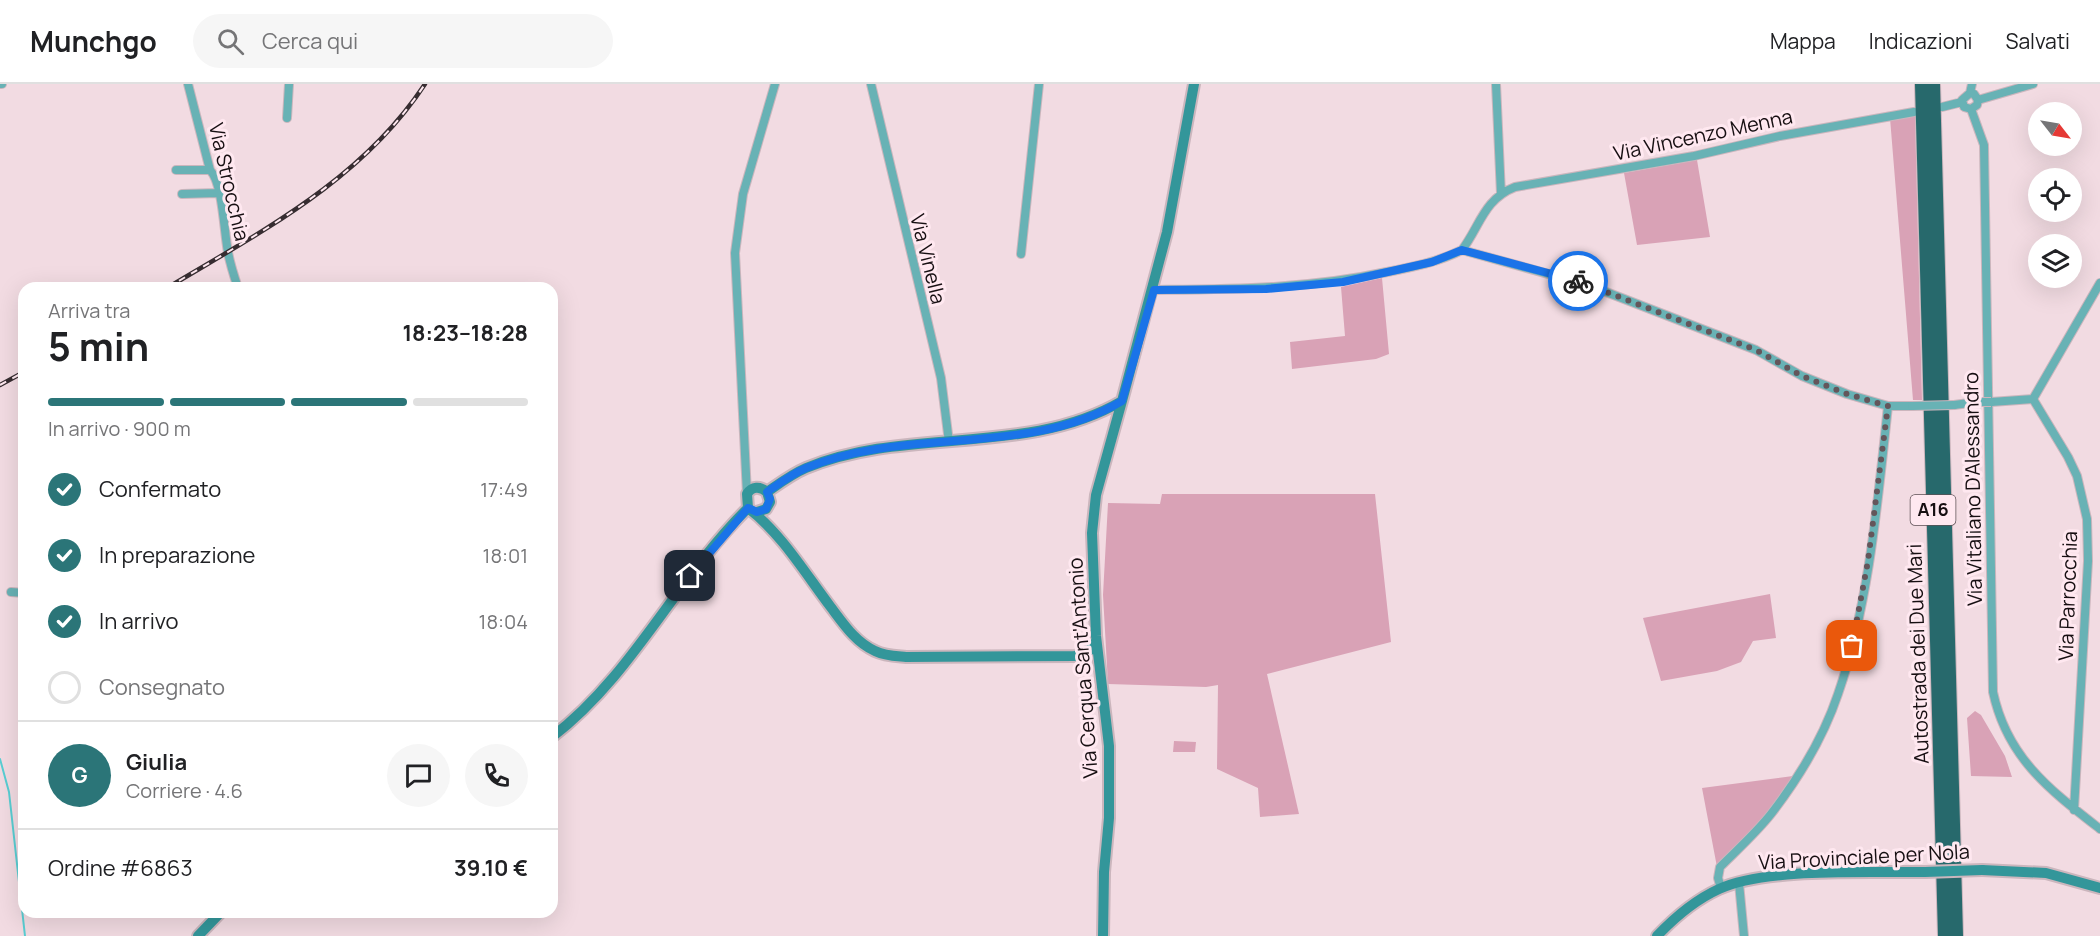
<!DOCTYPE html>
<html lang="it">
<meta charset="utf-8">
<style>
:root{--surface:#fff;--page:#f6f6f6;--text:#202124;--muted:#757577;--line:#e0e0e0;--accent:#2b7578}
body{margin:0;font-family:Manrope,sans-serif;background:var(--page);color:var(--text);height:100vh;display:flex;flex-direction:column;font-size:22px;white-space:nowrap}
*{box-sizing:border-box;margin:0}
p{font-size:20px;color:var(--muted)}
.icon{flex:none;width:33px;height:33px;fill:none;stroke:currentColor;stroke-width:2;stroke-linecap:round;stroke-linejoin:round}
.map{position:relative;flex:1;overflow:hidden}
.drawer{position:absolute;left:18px;top:198px;width:540px;height:636px;display:flex;flex-direction:column;background:var(--surface);border-radius:18px;box-shadow:0 6px 24px #0002}
.drawer>*{flex:none}
.needle{width:39px;rotate:121deg}
.tools{position:absolute;left:2028px;top:18px;display:grid;gap:12px}
.tools a{display:grid;place-items:center;width:54px;height:54px;border-radius:50%;background:var(--surface);box-shadow:0 6px 24px #0002;font-size:30px}
.pin{position:absolute;display:grid;place-items:center;width:51px;height:51px;color:#fff;margin:-26px;border-radius:12px;box-shadow:0 3px 9px #0006}
.courier{position:absolute;display:grid;place-items:center;width:60px;height:60px;margin:-30px;border:4px solid #1a73e8;border-radius:50%;background:#fff;color:#222;box-shadow:0 2px 8px #0007}
.overview em{font-style:normal;font-weight:700}
.overview div{display:flex;flex-direction:column-reverse}
.overview{display:flex;align-items:center;justify-content:space-between;height:102px;padding:0 30px}
h1{font-size:39px;font-weight:700;line-height:45px}
.bar{display:grid;grid-template-columns:repeat(4,1fr);gap:9px 6px;align-content:center;height:72px;padding:0 30px}
.bar i{height:8px;border-radius:4px;background:var(--line)}
.bar .active{background:var(--accent)}
.bar p{grid-column:span 4}
.line{display:flex;align-items:center;gap:15px;padding:0 30px;border-top:2px solid var(--line)}
.line div{flex:1}
.round{display:grid;place-items:center;flex:none;width:63px;height:63px;border-radius:32px;background:var(--page)}
ol{padding:0 30px;list-style:none}
li{display:flex;align-items:center;gap:18px;height:66px}
li p{margin-inline-start:auto}
li .icon{padding:6px;border-radius:50%;background:var(--accent);color:#fff;stroke-width:4}
li:last-child{color:var(--muted)}
li i{width:33px;height:33px;border:3px solid var(--line);border-radius:50%}
header{display:flex;align-items:center;gap:36px;box-sizing:border-box;height:84px;padding:0 30px;background:var(--surface);border-bottom:2px solid var(--line)}
header strong{font-size:28px}
nav{display:flex;gap:33px;margin-inline-start:auto;font-size:21px}
.search{width:420px;height:54px;background:var(--page);display:flex;align-items:center;gap:15px;box-sizing:border-box;padding:0 21px;border-radius:33px;color:var(--muted);font-size:22px}
.map>svg:first-child{display:block}
.green{fill:#d9a2b6}
.lines{fill:none;stroke-linecap:round;stroke-linejoin:round}
.stream{stroke:#59ced3;stroke-width:2}
.street-casing{stroke:#cbb6bd;stroke-width:10}
.secondary-casing{stroke:#cbb6bd;stroke-width:14}
.highway-casing{stroke:#cbb6bd;stroke-width:16}
.street{stroke:#68b2b5;stroke-width:8}
.secondary{stroke:#33969a;stroke-width:10}
.highway{stroke:#27696c;stroke-width:14}
.rail-casing{stroke:#372d31;stroke-width:4.5}
.rail{stroke:#ffe8f0;stroke-width:2;stroke-dasharray:7;stroke-linecap:butt}
.street-bridge-casing{stroke:#cbb6bd;stroke-width:10;stroke-linecap:butt}
.secondary-bridge-casing{stroke:#cbb6bd;stroke-width:14;stroke-linecap:butt}
.street-bridge{stroke:#68b2b5;stroke-width:8}
.secondary-bridge{stroke:#33969a;stroke-width:10}
.done{stroke:#64565b;stroke-width:6;stroke-dasharray:0 10.8}
.route{stroke:#1a73e8;stroke-width:8}
.labels{text-anchor:middle;stroke-width:6;stroke-linejoin:round;paint-order:stroke}
.shield{fill:#ffe8f0;stroke:#5d5055;stroke-width:1.5}
.shield-label{font-size:18px;font-weight:bold;fill:#170f12}
.street-label{font-size:20px;fill:#170f12;stroke:#ffe8f0}
</style>
<header>
<strong>Munchgo</strong>
<div class="search"><svg class="icon" aria-label="search" viewBox="0 0 24 24"><circle cx="10" cy="10" r="6"/><path d="M15 15l6 6"/></svg>Cerca qui</div>
<nav><a>Mappa</a><a>Indicazioni</a><a>Salvati</a></nav>
</header>
<div class="map">
<svg width="2100" height="852" viewBox="0 0 2100 852">
<rect width="100%" height="100%" fill="#f2dbe2"/>
<path class="green" d="M1915,32L1922,316H1913L1890,34Z
M1697,76L1710,153L1637,161L1624,89Z
M1382,194L1389,270L1376,275L1292,285L1290,258L1345,252L1341,203Z
M1162,410H1375L1391,558L1267,590L1299,730L1260,733L1258,704L1217,685L1218,601L1206,603L1108,600L1103,511L1108,419L1160,420Z
M1770,510L1776,554L1753,557L1741,578L1717,587L1661,597L1643,534Z
M1975,627L1981,631L2005,672L2012,693L1971,692L1967,634Z
M1174,657L1196,658L1195,668H1173Z
M1793,692L1768,730L1717,783L1702,704Z"/>
<g class="lines">
<path class="stream" d="M0,675L9,708L25,852"/>
<g class="street-casing">
<path id="street" d="M0,0H2
M188,0L210,86C223,99 224,149 228,168C230,180 234,192 238,204
M871,0L941,294L949,358
M1496,0L1501,110
M1970,9L1974,10L1978,16L1977,21L1971,25L1964,23L1962,16L1970,9L1972,0
M1978,16L2033,0
M1942,23L1962,18
M1971,25L1984,61L1993,608C2007,674 2050,706 2100,745
M287,34L289,0
M176,86H210
M182,110L218,109
M1462,166L1588,201L1756,266L1802,292L1847,310L1888,322H1912
M1021,170L1039,0
M1154,206C1233,205 1309,205 1387,188C1413,183 1438,178 1462,166C1480,142 1484,115 1515,103L1694,72L1780,52L1914,28
M2033,315L2100,199
M1991,318L2033,315L2068,373L2077,392L2087,435L2088,477L2074,726
M1954,321L1977,318
M747,410L735,169L743,110L775,0
M11,508L24,509
M1739,799L1744,852
M1721,804L1718,794L1720,783C1737,766 1756,749 1771,730C1798,695 1824,652 1838,610C1869,521 1878,415 1888,322"/>
</g>
<g class="secondary-casing">
<path id="secondary" d="M767,408C780,399 792,390 806,384C907,342 1026,373 1122,317L1167,148L1194,0
M757,428L766,425L770,418L767,408C760,402 752,402 747,410L748,424C781,449 805,489 830,522C843,539 855,558 875,567C885,572 895,572 906,573L1075,572L1089,567L1096,557
M552,653C633,591 676,495 748,424
M1982,786L2046,789L2100,804
M198,852L221,828
M1103,852L1104,788L1109,734V662L1096,552L1092,449L1096,411L1122,317
M1657,852C1675,833 1695,816 1719,805C1766,783 1871,789 1925,788"/>
</g>
<g class="highway-casing">
<path id="highway" d="M1922,0L1945,852
M1933,0L1956,852"/>
</g>
<use href="#street" class="street"/>
<use href="#secondary" class="secondary"/>
<use href="#highway" class="highway"/>
<g class="rail-casing">
<path id="rail" d="M167,204C262,147 362,96 425,0
M0,301L24,288"/>
</g>
<use href="#rail" class="rail"/>
<g class="street-bridge-casing">
<path id="street-bridge" d="M1977,318H1991
M1912,322L1954,321"/>
</g>
<g class="secondary-bridge-casing">
<path id="secondary-bridge" d="M1925,788L1982,786"/>
</g>
<use href="#street-bridge" class="street-bridge"/>
<use href="#secondary-bridge" class="secondary-bridge"/>
</g>
<g class="lines">
<path class="done" d="M1578,197L1756,266L1802,292L1847,310L1888,322L1868,477L1852,562"/>
<path class="route" d="M690,492L748,424L757,428L766,425L770,415L767,408C780,399 792,390 806,384C907,342 1026,374 1122,317L1154,206L1266,205L1343,198L1432,178L1462,166L1578,197"/>
</g>
<g class="labels">
<rect class="shield" x="1910.5" y="411" width="45" height="30" rx="4.5"/>
<g class="shield-label">
<text x="1933" y="432">A16</text>
</g>
<g class="street-label">
<text transform="translate(1703 51) rotate(-12)" y="7">Via Vincenzo Menna</text>
<text transform="translate(229 98) rotate(77)" y="7">Via Strocchia</text>
<text transform="translate(928 175) rotate(76)" y="7">Via Vinella</text>
<text transform="translate(1973 405) rotate(-91)" y="7">Via Vitaliano D'Alessandro</text>
<text transform="translate(2068 512) rotate(-88)" y="7">Via Parrocchia</text>
<text transform="translate(1918 570) rotate(-92)" y="7">Autostrada dei Due Mari</text>
<text transform="translate(1083 584) rotate(-94)" y="7">Via Cerqua Sant'Antonio</text>
<text transform="translate(1864 773) rotate(-3)" y="7">Via Provinciale per Nola</text>
</g>
</g>
</svg>
<div class="tools">
<a><svg class="needle" viewBox="-14 -14 28 28"><path d="M0-13l5 13h-10z" fill="#e53935"/><path d="M0 13l5-13h-10z" fill="#757577"/></svg></a>
<a><svg class="icon" aria-label="locate" viewBox="0 0 24 24"><circle cx="12" cy="12" r="6"/><path d="M12 2v4M12 18v4M2 12h4M18 12h4"/></svg></a>
<a><svg class="icon" aria-label="layers" viewBox="0 0 24 24"><path d="M12 4l9 5-9 5-9-5zM3 14l9 5 9-5"/></svg></a>
</div>
<div class="pin" style="left:1852px;top:562px;background:#ea580c"><svg class="icon" aria-label="bag" viewBox="0 0 24 24"><path d="M5 8h14l-1 12H6zM9 8a3 3 0 0 1 6 0"/></svg></div>
<div class="pin" style="left:690px;top:492px;background:#1f2937"><svg class="icon" aria-label="home" viewBox="0 0 24 24"><path d="M3 11l9-7 9 7M6 9v11h12V9"/></svg></div>
<div class="courier" style="left:1578px;top:197px"><svg class="icon" aria-label="bike" viewBox="0 0 24 24"><circle cx="6" cy="16" r="4"/><circle cx="18" cy="16" r="4"/><path d="M6 16l4-8h5l3 8M10 8l3 8H6M13 5h3"/></svg></div>
<section class="drawer">
<div class="overview"><div><h1>5 min</h1><p>Arriva tra</p></div><em>18:23–18:28</em></div>
<div class="bar"><i class="active"></i><i class="active"></i><i class="active"></i><i></i><p>In arrivo · 900 m</p></div>
<ol>
<li><svg class="icon" aria-label="check" viewBox="0 0 24 24"><path d="M5 12l5 5 9-10"/></svg>Confermato<p>17:49</p></li>
<li><svg class="icon" aria-label="check" viewBox="0 0 24 24"><path d="M5 12l5 5 9-10"/></svg>In preparazione<p>18:01</p></li>
<li><svg class="icon" aria-label="check" viewBox="0 0 24 24"><path d="M5 12l5 5 9-10"/></svg>In arrivo<p>18:04</p></li>
<li><i></i>Consegnato</li>
</ol>
<div class="line" style="height:108px"><b class="round" style="background:var(--accent);color:#fff">G</b><div><b>Giulia</b><p>Corriere · 4.6</p></div><a class="round"><svg class="icon" aria-label="chat" viewBox="0 0 24 24"><path d="M4 5h16v11H9l-5 4z"/></svg></a><a class="round"><svg class="icon" aria-label="phone" viewBox="0 0 24 24"><path d="M5 4h4l2 5-3 2q2 4 5 5l2-3 5 2v4C11 20 4 13 5 4z"/></svg></a></div>
<div class="line" style="height:78px"><div>Ordine #6863</div><b>39.10 €</b></div>
</section>
</div>
